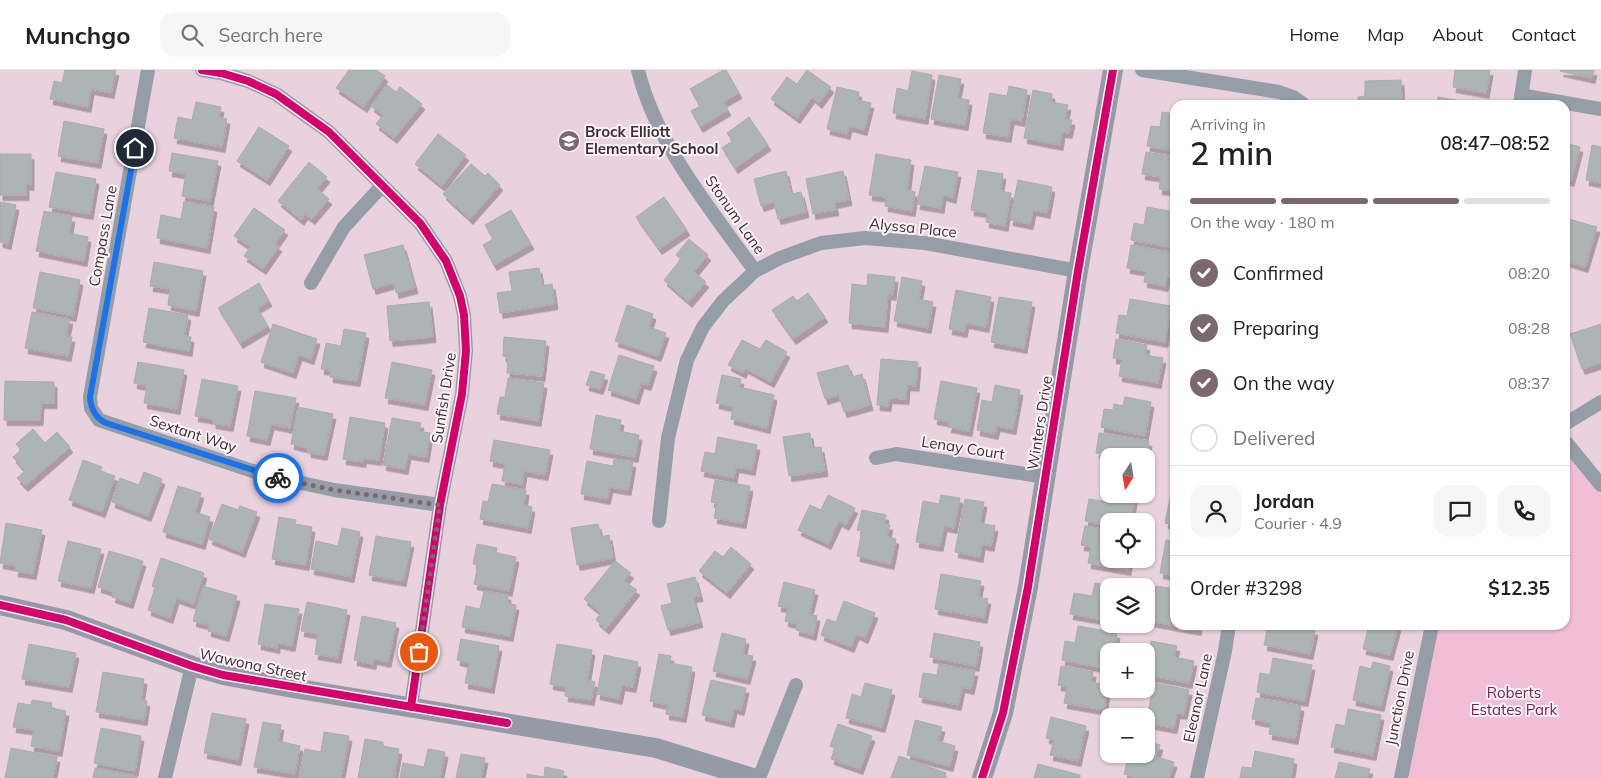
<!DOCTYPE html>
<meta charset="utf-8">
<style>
:root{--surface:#fff;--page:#f6f6f6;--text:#222;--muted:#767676;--line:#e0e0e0;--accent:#7a6770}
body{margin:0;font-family:Mulish,sans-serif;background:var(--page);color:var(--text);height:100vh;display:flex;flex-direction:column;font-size:19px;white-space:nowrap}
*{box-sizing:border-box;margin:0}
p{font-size:16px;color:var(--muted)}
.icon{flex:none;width:28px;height:28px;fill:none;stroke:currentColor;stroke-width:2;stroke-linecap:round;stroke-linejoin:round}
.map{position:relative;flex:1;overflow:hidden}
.panel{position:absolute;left:1170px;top:30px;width:400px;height:530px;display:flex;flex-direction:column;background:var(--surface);border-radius:15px;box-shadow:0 1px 4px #0004}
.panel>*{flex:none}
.needle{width:32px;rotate:192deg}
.buttons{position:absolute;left:1100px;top:378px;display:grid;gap:10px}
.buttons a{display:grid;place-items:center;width:55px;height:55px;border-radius:10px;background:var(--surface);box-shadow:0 1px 4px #0004;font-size:25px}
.pin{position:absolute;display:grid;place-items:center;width:42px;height:42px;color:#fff;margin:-21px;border:2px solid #fff;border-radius:50%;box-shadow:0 1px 5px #0007}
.courier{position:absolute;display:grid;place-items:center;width:50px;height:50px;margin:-25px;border:4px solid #1a73e8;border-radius:50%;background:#fff;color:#222;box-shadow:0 1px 6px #0007}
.headline em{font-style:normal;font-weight:600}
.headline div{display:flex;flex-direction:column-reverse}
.headline{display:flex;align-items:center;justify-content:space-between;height:85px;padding:0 20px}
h1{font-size:32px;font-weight:600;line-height:38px}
.bar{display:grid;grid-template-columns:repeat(4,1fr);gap:8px 5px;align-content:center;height:60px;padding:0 20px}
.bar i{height:6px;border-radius:4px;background:var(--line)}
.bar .current{background:var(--accent)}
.bar p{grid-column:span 4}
.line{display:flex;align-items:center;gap:12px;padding:0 20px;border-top:1px solid var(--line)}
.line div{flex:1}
.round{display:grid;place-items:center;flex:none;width:52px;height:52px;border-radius:15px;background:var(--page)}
ol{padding:0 20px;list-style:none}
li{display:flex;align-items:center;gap:15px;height:55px}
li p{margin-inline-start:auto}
li .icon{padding:5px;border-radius:50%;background:var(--accent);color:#fff;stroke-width:4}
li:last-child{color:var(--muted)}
li i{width:28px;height:28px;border:2px solid var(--line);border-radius:50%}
header{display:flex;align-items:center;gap:30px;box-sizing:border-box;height:70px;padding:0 25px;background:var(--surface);border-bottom:1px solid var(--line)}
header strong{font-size:24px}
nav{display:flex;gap:28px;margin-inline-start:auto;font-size:18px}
.search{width:350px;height:45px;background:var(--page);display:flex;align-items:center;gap:12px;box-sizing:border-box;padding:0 18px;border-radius:15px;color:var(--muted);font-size:19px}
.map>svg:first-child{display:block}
.green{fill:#f1bed6}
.building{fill:#acb5b3;stroke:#abaaac;filter:url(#shadow)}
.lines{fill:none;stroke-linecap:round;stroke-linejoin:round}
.street{stroke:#959ea7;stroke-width:14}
.secondary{stroke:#959ba6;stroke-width:20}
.cycleway-casing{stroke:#fdf4f8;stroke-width:11}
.cycleway{stroke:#d6006c;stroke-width:8}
.done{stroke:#7a6770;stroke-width:5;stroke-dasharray:0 9}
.route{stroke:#1a73e8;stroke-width:6}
.labels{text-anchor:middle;stroke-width:4;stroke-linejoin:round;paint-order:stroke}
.poi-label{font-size:15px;font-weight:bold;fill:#3e2e35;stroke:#fdf4f8;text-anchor:start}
.street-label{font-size:15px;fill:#3e2e35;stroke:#fdf4f8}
.park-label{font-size:15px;fill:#7b2055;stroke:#fdf4f8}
</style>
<header>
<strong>Munchgo</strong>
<div class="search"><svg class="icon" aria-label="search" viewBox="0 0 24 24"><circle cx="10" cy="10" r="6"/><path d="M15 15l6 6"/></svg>Search here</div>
<nav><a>Home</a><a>Map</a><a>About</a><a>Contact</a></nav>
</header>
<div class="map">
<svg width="1601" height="708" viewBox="0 0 1601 708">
<defs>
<filter id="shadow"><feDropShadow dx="3" dy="5.5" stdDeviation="0" flood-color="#0004"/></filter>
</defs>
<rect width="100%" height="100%" fill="#e9d2dd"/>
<path class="green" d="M1565,371L1601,415V708H1401L1432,555H1565Z"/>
<path class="building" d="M65,0H116L111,23L91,19L88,37L50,29L54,11L62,13Z
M349,0H376L385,6L364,37L336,18Z
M723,0H726L739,23L723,32L728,40L700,57L691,41L700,36L690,19Z
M807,0L831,17L819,33L812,27L797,48L771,29L787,7L797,14Z
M1455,0H1490L1486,23L1453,17Z
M1561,0H1594L1592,8L1560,1Z
M912,1L932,5L925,49L893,43L897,18L908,21Z
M939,5L961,9L957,28L969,30L965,55L931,49Z
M1401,10L1402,35H1358V27L1365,26V11Z
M387,15L396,22L400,17L422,34L394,68L376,54L383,45L371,36Z
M1009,16L1027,20L1022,51L1011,49L1008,67L983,63L990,23L1007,26Z
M837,17L859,22L857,30L871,33L864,60L849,56L847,64L827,59Z
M1033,20L1052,24L1051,32L1068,35L1065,49L1072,50L1069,63L1062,62L1060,75L1024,68Z
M1438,27L1466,32V35H1437Z
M196,32L221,37L219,47L227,49L222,77L174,68L178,47L192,50Z
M1162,42L1175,44V81L1147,76L1151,56L1160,57Z
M749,47L768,75L735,98L722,78L732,71L727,63Z
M64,51L104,59L98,93L58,86Z
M259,57L289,76L267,110L237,91Z
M438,64L466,85L442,116L415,94Z
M1565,73L1580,77L1571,111L1565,109Z
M1592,75L1601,77V113L1586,110Z
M1146,82L1175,87V121L1159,119L1161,107L1142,104Z
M172,83L218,91L210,131L182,126L186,104L169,101Z
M0,84H31V115L26,114V125H0Z
M876,84L911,90L907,120L915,122L912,141L885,136L886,127L869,125Z
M309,92L327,107L317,119L329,129L312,149L305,144L301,150L278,131Z
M471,94L485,106L488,103L500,115L470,149L443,124Z
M925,96L958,102L953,128L943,125L941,138L917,134Z
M978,100L1003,104L1000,121L1011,123L1005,156L986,152L988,143L971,140Z
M786,101L791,124L801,122L806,142L778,149L774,132L761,136L754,109Z
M843,101L849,130L834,133L836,140L813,144L806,109Z
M56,102L96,109L90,144L49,137Z
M1018,110L1052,117L1047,143L1033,140L1030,154L1010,150Z
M664,127L687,160L659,179L636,147Z
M184,131L214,137L207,178L157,168L161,145L181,149Z
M0,132L16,135L8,174L0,172Z
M1147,137L1175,142V178L1131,170L1134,153L1144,155Z
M254,138L285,160L275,174L279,176L263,199L244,186L250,177L234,166Z
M511,140L531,174L494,195L483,175L493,169L485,155Z
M44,141L72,147L69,163L88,167L84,191L36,181Z
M1565,148L1597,157L1585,197L1565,191Z
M689,169L708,185L694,202L706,212L689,232L664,210L681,189L676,185Z
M403,175L415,218L396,223L394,213L373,219L364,185Z
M1131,175L1175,183L1172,208L1167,207L1165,216L1144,212L1146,201L1127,198Z
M154,192L203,201L196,241L168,235L170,219L150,216Z
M539,198L542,216L552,214L555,234L500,243L497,223L512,221L509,202Z
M40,202L80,210L73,246L33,238Z
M868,204L895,207L893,225L888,224L885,257L849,253L852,214L867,216Z
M902,207L922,211L919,229L933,232L928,258L894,251Z
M259,213L269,231L257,238L268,256L240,273L218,238Z
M956,220L991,227L986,257L966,253L964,262L949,259Z
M808,223L825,247L793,269L772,240L793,226L797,231Z
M999,227L1032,232L1024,278L991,272Z
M1130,229L1171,236L1165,272L1116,263L1119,245L1127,246Z
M429,232L433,267L390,271L387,236Z
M627,235L653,244L649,257L666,263L658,286L615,271Z
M149,238L188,245L184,266L191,267L189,281L143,272Z
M32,242L70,249L66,266L72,267L68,286L25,278Z
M273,254L317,269L311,289L299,285L293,303L261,292Z
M1601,254V293L1582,299L1570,264Z
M344,259L366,263L357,311L330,307L331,300L321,299L326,273L341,276Z
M504,267L546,271L542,306L507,303L508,287L503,286Z
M1116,269L1147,275L1145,285L1163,288L1158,313L1119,306L1122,289L1113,288Z
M742,270L760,279L766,270L787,282L771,312L745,298L743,303L728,295Z
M619,285L654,296L648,315L641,313L636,329L608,320Z
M881,289L918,292L916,316L907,315L906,329L889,328L888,336L877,335Z
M138,292L184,300L177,339L144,333L147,316L134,313Z
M392,292L432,300L425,335L385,328Z
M848,295L852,307L862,304L870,335L844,342L839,325L825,329L817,303Z
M591,301L605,305L600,319L586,315Z
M722,305L741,309L739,317L774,325L767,358L731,349L733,337L716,333Z
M508,308L544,313L538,351L497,344L500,327H505Z
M202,309L238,316L230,356L213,353V349L195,346Z
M5,311L54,312V333H41L40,350H4Z
M941,311L977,318L969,361L948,357L950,352L934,349Z
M995,315L1020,320L1013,359L997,356L995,364L977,360L982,330L992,332Z
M255,321L296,328L290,358L271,354L267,370L247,366Z
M1125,327L1151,332L1145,366L1101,357L1104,339L1113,340L1114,334L1123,336Z
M298,337L333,344L324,385L308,382V378L291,374Z
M596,345L621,350L619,361L639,365L635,387L590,379Z
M350,347L385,353L379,390L363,388V392L343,389Z
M392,348L421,353L419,361L430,363L426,387L408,384L405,399L383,395Z
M33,359L45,373L57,362L70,377L25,416L17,408L25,401L13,387L21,380L16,374Z
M810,363L812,378L821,377L825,401L789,406L783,367Z
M1099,363L1149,371L1146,388V386H1109V401L1102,400L1105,385L1096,383Z
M718,367L757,375L752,400L736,397L734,408L701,401L705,382L715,384Z
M494,370L550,380L545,405L524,401L522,414L502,411L505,394L490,391Z
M614,389L633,392L628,420L610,417L607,429L581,424L587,391L613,396Z
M83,390L102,397L100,401L115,406L102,442L69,430Z
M144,402L162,409L148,446L112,432L120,408L139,415Z
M715,410L750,416L743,453L714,448L717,433L711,432Z
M492,414L526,420L524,435L532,437L528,458L480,449L483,431L488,432Z
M178,416L201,423L195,442L210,447L202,474L163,462Z
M1109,424H1135L1130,451H1109V455L1085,451L1089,429L1108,432Z
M828,425L855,438L846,455L839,451L828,474L798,460L810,435L821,440Z
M941,425L960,428L954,458L944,456L940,476L916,472L923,431L939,434Z
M1170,428L1175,429V455L1165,453Z
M965,429L984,432L980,453L995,456L991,476L982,474L980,487L955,482Z
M222,434L238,440L240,436L257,442L242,482L209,469Z
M862,440L886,445L884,454L890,455L887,466L896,469L891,494L857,486L862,461L857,460Z
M279,447L296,450L295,454L312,457L306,495L272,489Z
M6,453L42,460L33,504L15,501L16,496L0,493Z
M598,454L601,467L609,465L613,488L577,495L571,458Z
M1085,456L1109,460V489H1130L1128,500L1088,493L1091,477L1081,475Z
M342,458L360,462L351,507L311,499L316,471L338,476Z
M376,466L411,472L403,511L369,505Z
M1166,470L1175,471V506L1160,503Z
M68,471L101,479L91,518L58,511Z
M477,474L497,478L496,483L516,487L509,521L474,514L478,495L473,494Z
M731,477L751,494L727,523L699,501L715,481L723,487Z
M109,481L143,491L130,533L112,527L114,522L98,517Z
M161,488L204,503L194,534L176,528L170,548L148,540L155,517L152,516Z
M615,491L631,503L624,511L637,520L606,559L596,550L601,543L584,529Z
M941,504L981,511L978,527L988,529L984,548L935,539Z
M695,507L700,526L693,527L700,552L668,560L661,536L672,533L667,514Z
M784,512L815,520L809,544L817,546L813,565L796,560L797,554L785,551L788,538L778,536Z
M1095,513L1112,516H1109V551L1070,544L1074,523L1092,526Z
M203,516L237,526L226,566L208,561L209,555L193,551Z
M1156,516L1175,519V555H1199L1198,560L1149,551Z
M484,521L508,525L507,533L516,535L510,566L462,557L466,536L480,539Z
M844,531L875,543L865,568L856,564L851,577L821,565L827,549L836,552Z
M307,532L347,540L338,588L315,584L318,564L301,561Z
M265,534L299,539L292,576L277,573V578L258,574Z
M362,546L396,553L388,592L374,589L373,594L354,590Z
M1268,555H1288L1315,560L1310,584L1264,575Z
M1369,555H1398L1390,585L1363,579Z
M1078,556L1117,563L1114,581H1109V599L1062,590L1065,571L1075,573Z
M722,563L746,569L743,584L753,586L747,609L713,601Z
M934,563L980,572L976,596L930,587Z
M461,569L499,576L491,618L465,613L469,593L457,590Z
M1151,571L1177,576L1174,587L1194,591L1189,613L1146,605Z
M29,574L76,583L69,617L22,609Z
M557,574L592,580L587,610L595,612L591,630L565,626L566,617L550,614Z
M659,584L671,586L670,593L692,597L683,647L666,644L668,635L650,631Z
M604,585L638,592L633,617L622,615L619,629L597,624Z
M1273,588L1312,595L1305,631L1257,622L1260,603L1270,605Z
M1373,592L1390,596L1381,636L1353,630L1360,596L1371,599Z
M939,594L975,601L971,619L962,617L958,635L919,627L923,603L937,605Z
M1061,596L1093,602L1091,612L1108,615L1104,640L1064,633L1067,617L1058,615Z
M103,602L144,609L141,630L147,631L144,650L96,642Z
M711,610L746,618L741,640L734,638L731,652L702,645Z
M865,613L892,620L882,657L846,648L852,624L861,627Z
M1154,613L1189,620L1184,644L1177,643L1174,658L1146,653Z
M1256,628L1301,636L1295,669L1269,664L1271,653L1252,649Z
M32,630L52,633L51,638L66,641L59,681L31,676L34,660L13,657L18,633L31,635Z
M1348,639L1381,645L1373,685L1331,677L1336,654L1345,656Z
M212,643L246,649L238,690L204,683Z
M1051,647L1086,656L1078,691L1050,685L1054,670L1046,668Z
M915,650L942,657L938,671L955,676L950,696L907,685Z
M263,652L281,655L278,671L300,676L295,704L254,697Z
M838,654L872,666L860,699L831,689L835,678L830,676Z
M101,658L141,666L135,701L94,693Z
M324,662L349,666L341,708H299L305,679L321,682Z
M365,669L383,672V676L399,679L394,708H358Z
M1146,671L1160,675L1156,687L1174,692L1169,708H1138L1124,704L1129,684H1146Z
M11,678L57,687L53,708H5Z
M428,679L445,682L440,708H400L403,693L424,697Z
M1255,681L1294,689L1291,708H1240L1242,697L1252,698Z
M461,684L485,688L481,708H456Z
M899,686L946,703L945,708H891Z
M1339,692L1370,699L1367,708H1335Z
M1038,694L1080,705V708H1034Z
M545,697L564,701L562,708H527V704L544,707Z
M95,698L137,706V708H93Z"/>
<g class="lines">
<path class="street" d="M148,0L90,327L91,338L99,350L265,405L334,420L440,435
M202,0L221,3L248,11L276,24L329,62L420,153L446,191L460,226L464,245L466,281L462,324L440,435L411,637
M638,0C656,74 711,140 755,201
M1142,0L1279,22L1293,27L1304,35
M1521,25L1601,39
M1520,35L1525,0
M311,213L344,157L382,116
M1565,354L1601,332
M1565,371L1601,415
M876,388L896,384L1045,407
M659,451L668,368L687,290L703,257L723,231L755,201L780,188L821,173L865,168L925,173L1078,201
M165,708L192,596
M759,708L796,615
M1197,708L1225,581L1229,555
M1401,708L1432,555"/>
<path class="secondary" d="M0,535L66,550L192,596L223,605L293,618L656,678L753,708
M982,708L1003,643L1028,517L1078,201L1113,0"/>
<g class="cycleway-casing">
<path id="cycleway" d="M202,0L221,3L248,11L276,24L329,62L420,153L446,191L460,226L464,245L466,281L462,324L440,435L411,637
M0,535L66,550L192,596L223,605L507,653
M982,708L1003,643L1028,517L1078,201L1113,0"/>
</g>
<use href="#cycleway" class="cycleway"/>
</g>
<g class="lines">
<path class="done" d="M278,408L334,420L440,435L419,582"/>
<path class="route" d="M135,78L90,327C91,339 95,348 106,353L278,408"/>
</g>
<defs>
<g id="school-disc" transform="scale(1.125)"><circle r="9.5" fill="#7a6770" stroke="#fdf4f8"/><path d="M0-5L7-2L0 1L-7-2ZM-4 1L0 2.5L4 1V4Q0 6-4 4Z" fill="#fff"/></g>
</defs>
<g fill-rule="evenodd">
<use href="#school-disc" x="569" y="71"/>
</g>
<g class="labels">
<g class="poi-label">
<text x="585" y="67">Brock Elliott<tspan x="585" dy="17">Elementary School</tspan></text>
</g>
<g class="street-label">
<text transform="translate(735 145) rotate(55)" y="5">Stonum Lane</text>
<text transform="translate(913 158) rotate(6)" y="5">Alyssa Place</text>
<text transform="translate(103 166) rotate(-80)" y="5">Compass Lane</text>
<text transform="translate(444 328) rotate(-81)" y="5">Sunfish Drive</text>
<text transform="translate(1040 353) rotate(-81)" y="5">Winters Drive</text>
<text transform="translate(193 364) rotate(18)" y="5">Sextant Way</text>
<text transform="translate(963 378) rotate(9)" y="5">Lenay Court</text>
<text transform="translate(253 595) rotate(12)" y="5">Wawona Street</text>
<text transform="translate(1198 628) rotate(-78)" y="5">Eleanor Lane</text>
<text transform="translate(1400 628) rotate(-79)" y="5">Junction Drive</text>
</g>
<g class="park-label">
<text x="1514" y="628">Roberts<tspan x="1514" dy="17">Estates Park</tspan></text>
</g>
</g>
</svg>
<div class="buttons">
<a><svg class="needle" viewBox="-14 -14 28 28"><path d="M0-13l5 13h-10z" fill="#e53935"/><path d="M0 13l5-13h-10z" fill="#767676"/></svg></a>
<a><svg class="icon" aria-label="locate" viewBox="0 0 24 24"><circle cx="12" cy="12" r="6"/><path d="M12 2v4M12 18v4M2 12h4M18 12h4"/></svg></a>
<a><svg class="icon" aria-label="layers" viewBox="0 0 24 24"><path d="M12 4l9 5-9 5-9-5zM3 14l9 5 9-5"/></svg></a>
<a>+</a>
<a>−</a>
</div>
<div class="pin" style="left:419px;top:582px;background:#ea580c"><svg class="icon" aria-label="bag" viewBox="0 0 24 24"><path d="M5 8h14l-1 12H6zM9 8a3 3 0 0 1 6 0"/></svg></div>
<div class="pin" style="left:135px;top:78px;background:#1f2937"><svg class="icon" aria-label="home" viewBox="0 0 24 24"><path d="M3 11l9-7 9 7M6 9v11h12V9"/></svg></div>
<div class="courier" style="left:278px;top:408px"><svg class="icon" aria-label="bike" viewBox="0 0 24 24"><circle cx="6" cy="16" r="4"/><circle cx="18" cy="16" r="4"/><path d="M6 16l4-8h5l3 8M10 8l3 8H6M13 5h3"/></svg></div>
<section class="panel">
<div class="headline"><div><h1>2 min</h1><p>Arriving in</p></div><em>08:47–08:52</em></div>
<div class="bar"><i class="current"></i><i class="current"></i><i class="current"></i><i></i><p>On the way · 180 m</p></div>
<ol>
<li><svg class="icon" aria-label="check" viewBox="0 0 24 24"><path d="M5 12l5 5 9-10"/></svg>Confirmed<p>08:20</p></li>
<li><svg class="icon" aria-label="check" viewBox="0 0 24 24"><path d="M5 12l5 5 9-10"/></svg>Preparing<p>08:28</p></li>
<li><svg class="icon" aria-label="check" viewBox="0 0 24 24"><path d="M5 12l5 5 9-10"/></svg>On the way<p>08:37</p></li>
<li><i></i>Delivered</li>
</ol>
<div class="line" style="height:90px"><a class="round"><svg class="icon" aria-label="person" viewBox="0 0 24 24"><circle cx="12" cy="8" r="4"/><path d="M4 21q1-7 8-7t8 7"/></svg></a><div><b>Jordan</b><p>Courier · 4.9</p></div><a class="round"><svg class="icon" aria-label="chat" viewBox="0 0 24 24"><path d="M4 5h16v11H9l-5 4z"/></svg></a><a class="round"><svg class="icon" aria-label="phone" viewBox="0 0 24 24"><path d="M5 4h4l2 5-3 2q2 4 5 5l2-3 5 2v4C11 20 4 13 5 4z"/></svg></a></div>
<div class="line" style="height:65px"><div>Order #3298</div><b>$12.35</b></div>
</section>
</div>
